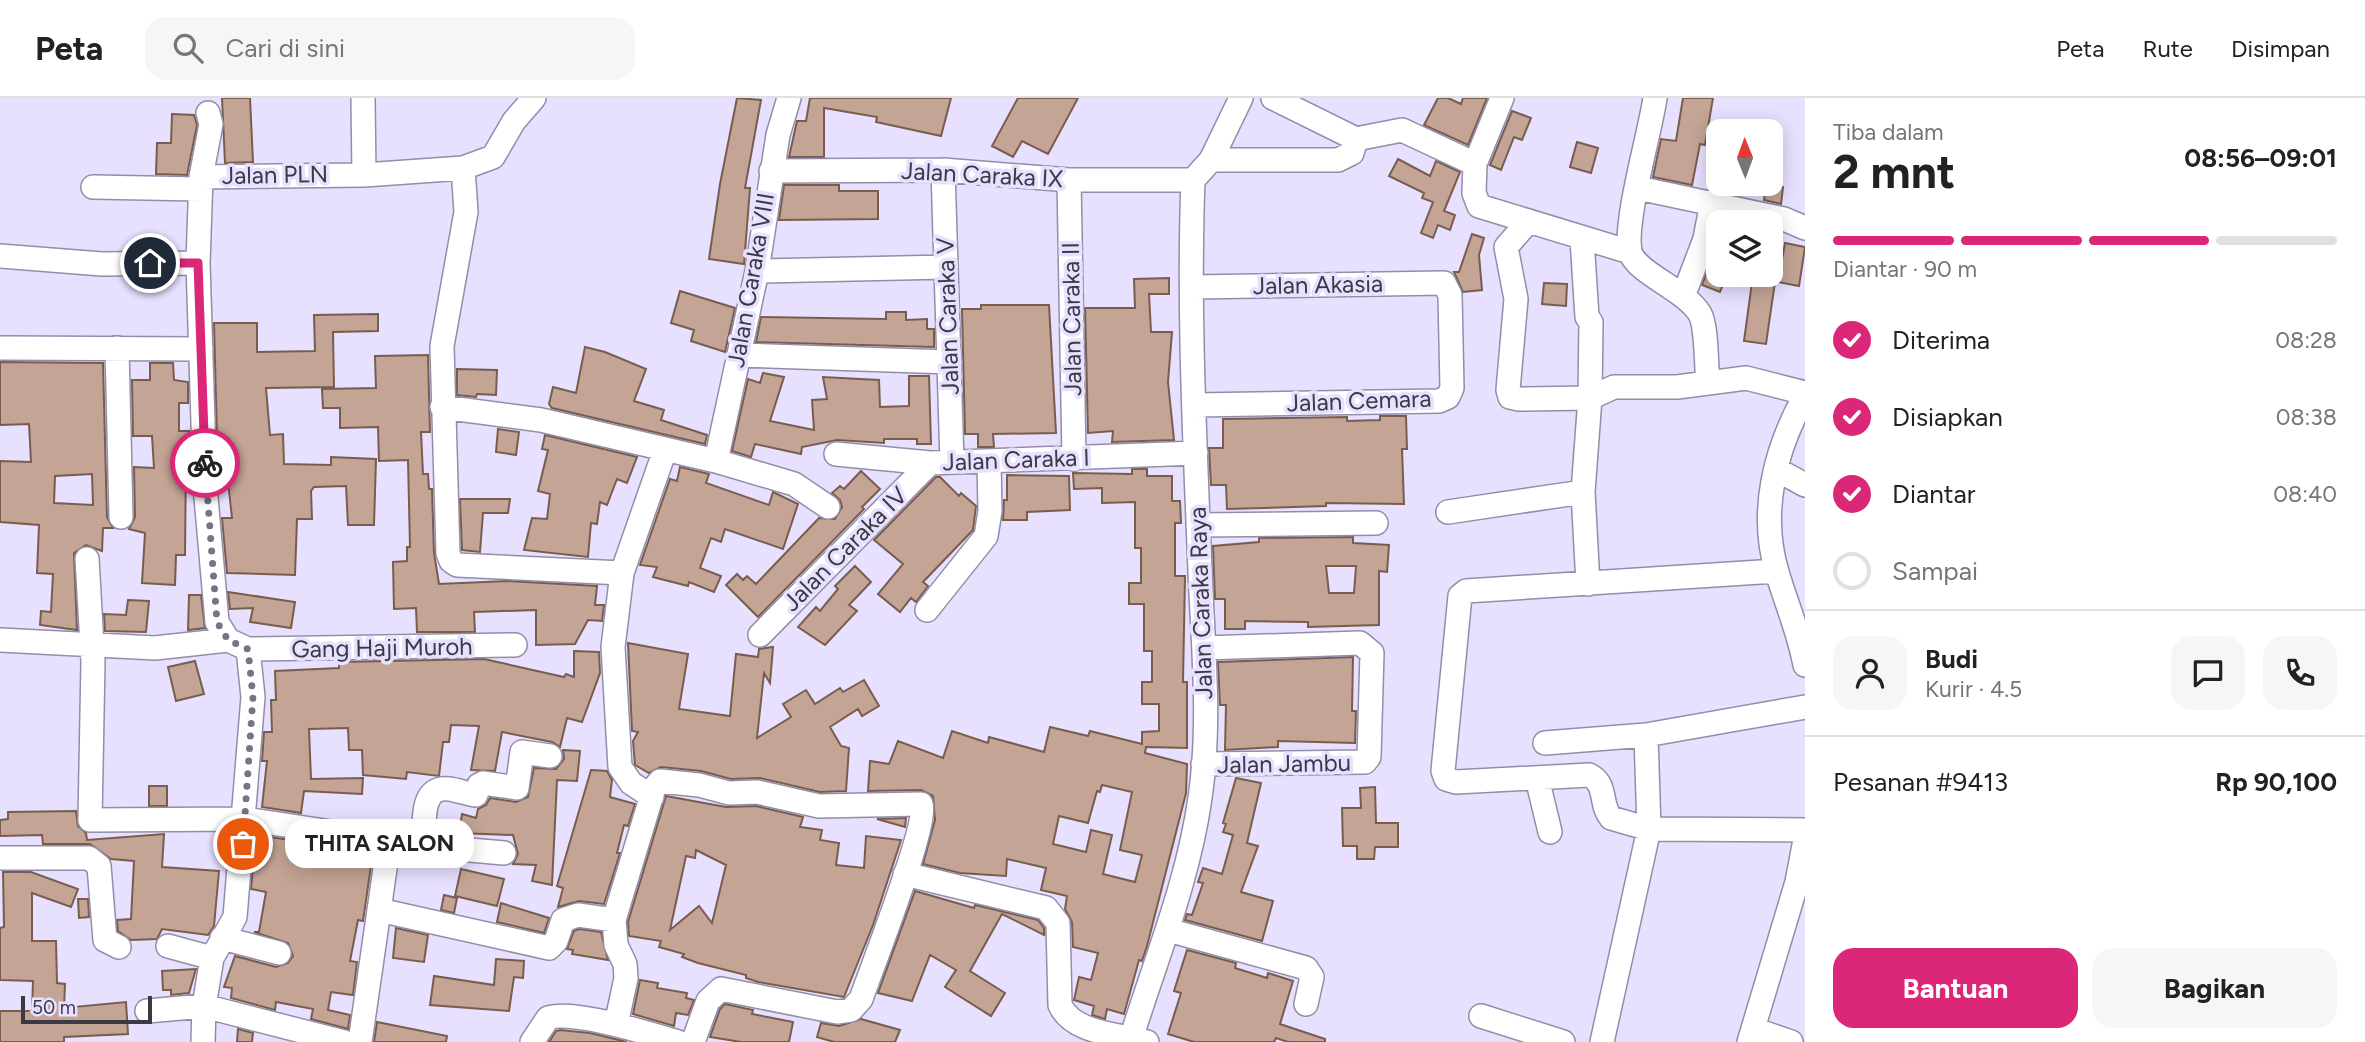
<!DOCTYPE html>
<html lang="id">
<meta charset="utf-8">
<style>
:root{--surface:#fff;--page:#f6f6f6;--text:#222;--muted:#767676;--line:#e0e0e0;--accent:#db2777}
body{margin:0;font-family:Figtree,sans-serif;background:var(--page);color:var(--text);height:100vh;display:flex;flex-direction:column;font-size:26px;white-space:nowrap}
*{box-sizing:border-box;margin:0}
p{font-size:23px;color:var(--muted)}
.icon{flex:none;width:38px;height:38px;fill:none;stroke:currentColor;stroke-width:2;stroke-linecap:round;stroke-linejoin:round}
.map{position:relative;flex:1;overflow:hidden}
.sheet{display:flex;flex-direction:column;background:var(--surface);width:560px}
.sheet>*{flex:none}
.needle{width:46px;rotate:359deg}
.fabs{position:absolute;left:1706px;top:21px;display:grid;gap:14px}
.fabs a{display:grid;place-items:center;width:77px;height:77px;border-radius:14px;background:var(--surface);box-shadow:0 4px 18px #0003;font-size:35px}
.scale{position:absolute;left:21px;bottom:18px;width:131px;box-sizing:border-box;padding-left:7px;border:4px solid #3c3945;border-top:0;font-size:19px;line-height:24px;white-space:nowrap;color:#3c3945;-webkit-text-stroke:5px #e7e0ff;paint-order:stroke}
.pin{position:absolute;display:grid;place-items:center;width:60px;height:60px;color:#fff;margin:-30px;border:4px solid #fff;border-radius:50%;box-shadow:0 2px 7px #0007}
.courier{position:absolute;display:grid;place-items:center;width:70px;height:70px;margin:-35px;border:5px solid #db2777;border-radius:50%;background:#fff;color:#222;box-shadow:0 2px 9px #0007}
.bubble{position:absolute;height:49px;border-radius:21px;background:var(--surface);box-shadow:0 4px 18px #0003;font-size:23px;font-weight:700;line-height:49px;text-align:center}
.headline em{font-style:normal;font-weight:700}
.headline div{display:flex;flex-direction:column-reverse}
.headline{display:flex;align-items:center;justify-content:space-between;height:119px;padding:0 28px}
h1{font-size:46px;font-weight:700;line-height:52px}
.bar{display:grid;grid-template-columns:repeat(4,1fr);gap:10px 7px;align-content:center;height:84px;padding:0 28px}
.bar i{height:9px;border-radius:5px;background:var(--line)}
.bar .selected{background:var(--accent)}
.bar p{grid-column:span 4}
.line{display:flex;align-items:center;gap:18px;padding:0 28px;border-top:2px solid var(--line)}
.line div{flex:1}
.round{display:grid;place-items:center;flex:none;width:74px;height:74px;border-radius:21px;background:var(--page)}
ol{padding:0 28px;list-style:none}
li{display:flex;align-items:center;gap:21px;height:77px}
li p{margin-inline-start:auto}
li .icon{padding:7px;border-radius:50%;background:var(--accent);color:#fff;stroke-width:4}
li:last-child{color:var(--muted)}
li i{width:38px;height:38px;border:4px solid var(--line);border-radius:50%}
.primary-button{display:flex;gap:14px;margin-top:auto;padding:14px 28px}
.primary-button a{flex:1;height:80px;border-radius:21px;background:var(--accent);color:#fff;font-size:28px;font-weight:700;line-height:80px;text-align:center}
.primary-button a+a{background:var(--page);color:var(--text)}
header{display:flex;align-items:center;gap:42px;box-sizing:border-box;height:98px;padding:0 35px;background:var(--surface);border-bottom:2px solid var(--line)}
header strong{font-size:33px}
nav{display:flex;gap:38px;margin-inline-start:auto;font-size:24px}
.search{width:490px;height:63px;background:var(--page);display:flex;align-items:center;gap:18px;box-sizing:border-box;padding:0 24px;border-radius:21px;color:var(--muted);font-size:26px}
main{display:flex;flex:1;min-height:0}
.map>svg:first-child{display:block}
.building{fill:#c3a495;stroke:#785d4f;stroke-width:2;fill-rule:evenodd}
.lines{fill:none;stroke-linecap:round;stroke-linejoin:round}
.minor-casing{stroke:#938da9;stroke-width:26}
.minor{stroke:#fff;stroke-width:23}
.done{stroke:#787386;stroke-width:7;stroke-dasharray:0 12.6}
.route{stroke:#db2777;stroke-width:9}
.labels{text-anchor:middle;stroke-width:7;stroke-linejoin:round;paint-order:stroke}
.street-label{font-size:24px;fill:#3c3945;stroke:#e7e0ff}
</style>
<header>
<strong>Peta</strong>
<div class="search"><svg class="icon" aria-label="search" viewBox="0 0 24 24"><circle cx="10" cy="10" r="6"/><path d="M15 15l6 6"/></svg>Cari di sini</div>
<nav><a>Peta</a><a>Rute</a><a>Disimpan</a></nav>
</header>
<main>
<div class="map">
<svg width="1805" height="944" viewBox="0 0 1805 944">
<rect width="100%" height="100%" fill="#e7e0ff"/>
<path class="building" d="M222,0H250L253,64L225,65Z
M737,0L761,2L745,90H750L744,166L709,161L720,86Z
M810,0H951L941,38L876,24L877,19L824,10V59H789L797,23H806Z
M1018,0H1078L1048,56L1022,43L1013,59L992,48Z
M1438,0H1448L1461,6L1463,0H1487L1468,47L1424,27Z
M1683,0H1713L1705,47L1700,46L1692,87L1653,79L1661,41L1676,43Z
M1512,13L1531,20L1522,42L1514,39L1501,72L1490,67Z
M172,16L194,17L197,27L187,77L156,76L157,45H171Z
M1577,44L1598,50L1591,75L1570,69Z
M1398,61L1430,78L1436,63L1460,74L1444,113L1455,117L1450,132L1438,127L1433,140L1421,135L1433,104L1422,100L1424,95L1389,78Z
M1766,86L1783,89L1781,106L1764,102Z
M784,87H839V93H878V121L779,122Z
M1472,136L1484,140L1479,157L1482,192L1463,194L1454,174H1459Z
M1718,145V177L1726,179L1720,194L1702,187Z
M1785,145L1805,149L1799,188L1778,184Z
M1753,177H1776L1766,246L1744,243Z
M1169,180V196H1149L1151,234H1172L1168,284L1174,342L1112,344L1113,333L1088,335L1085,210H1135L1134,181Z
M1544,185L1567,186L1566,208L1542,206Z
M680,193L735,210L725,254L691,243L694,232L671,225Z
M981,207H1049L1056,335L993,336L994,349H978V336H965L962,211H981Z
M886,214H906V222L927,221V231H934V249L756,244L761,219L886,221Z
M378,216V233L333,234L334,289L266,290L270,337L283,336L284,366L331,367V359L376,361L374,427H348L346,388L314,389L311,393L312,421H297L295,477L227,475L222,420H232L223,339H217L214,225H257V254L315,253L314,217Z
M585,249L605,254L646,271L634,303L664,312L661,322L707,337L705,346L552,310L549,306L553,289L576,295Z
M428,257L430,334H421L423,376H428L429,391H432L434,455L439,486L507,483L597,488L595,507H604L602,523L588,522L575,546L536,547V512L474,514L475,534H417L416,510L394,511L393,464L407,463V449H410L408,362L379,363L378,329L340,330V310H323L322,291L376,290L375,258Z
M0,264L103,265L107,419L113,430H103L102,453L86,447L74,455L77,532L40,527L41,513L51,514L53,476L37,475L39,427L0,424V363L31,364L29,326L0,327ZM92,376L93,407L54,405L55,378Z
M150,265H173L174,282L188,284V305H179V333H189L190,357H186L185,457H176L175,487L142,485L145,435L129,431L135,419L134,369L154,370L152,338H133L132,282H150Z
M457,271L497,272L496,297L477,296L476,299L457,297Z
M763,275L784,279L770,323L814,332L812,302L827,301L823,279L879,282L880,309L909,308V278H929L931,346H917V341H884V345L837,342L802,349L801,356L755,346L751,359L732,353L748,281L760,285Z
M1380,318H1406L1407,351H1402L1404,406L1326,405V408L1227,411L1226,387H1211L1209,350H1223V321L1347,319V323L1380,322Z
M498,331L519,334L516,357L496,354Z
M545,337L637,359L627,385L617,381L607,407L600,404L597,426L591,425L588,459L524,452L532,420L547,421L550,396L538,393L548,352L542,351Z
M680,369L709,376L706,385L769,407L773,394L798,406L783,451L725,431L721,444L711,440L700,470L721,478L714,494L689,484L688,488L653,479L657,469L640,467L670,381L677,383Z
M1132,371H1147V378H1172V403H1180L1181,425H1175V478H1185L1183,584H1187V650L1146,649L1145,655L1187,666L1186,695L1147,848L1142,863L1139,862L1124,916L1107,911L1105,921L1092,917L1094,908L1074,902L1079,879L1091,882L1098,855L1073,849L1072,824L1065,811L1067,798L1041,792L1046,770L1007,761L1006,778L960,775L923,766L935,722L933,698L921,692L868,693L870,663L889,666L898,643L943,660L952,633L988,645L989,639L1044,654L1050,629L1088,638L1090,633L1142,646V634L1159,633V606H1142V584H1152V553H1144V506H1129V485H1141V450H1135V404L1102,405V390L1074,391L1073,375L1132,376ZM1102,687L1132,694L1120,752L1142,757L1135,784L1103,776L1112,737L1091,732L1086,754L1053,746L1059,718L1088,725L1097,693L1100,694Z
M861,373L880,391L862,409L864,411L758,519L726,487L737,476L743,482L747,478L756,486L819,420L835,421L842,409L840,402L832,395L840,388L844,391Z
M1007,377L1069,378L1070,412L1027,414V422H1003L1004,402H1007Z
M936,379H940L959,398L961,395L976,408L973,432L923,484L928,488L916,504L911,500L900,514L878,496L903,466L874,442Z
M460,401H510L508,415H483L480,454L462,452Z
M1353,439V445L1389,447L1387,474L1379,473V527L1308,529V524L1245,523V531H1225V501H1215L1213,448L1259,444V440ZM1326,468H1356L1354,495H1329Z
M855,468L871,484L849,507L857,513L825,547L798,529L816,509L820,513L838,491L835,488Z
M228,494L295,504L291,530L250,524L253,510L230,511Z
M189,497H201L205,530L188,532Z
M128,502L149,503L146,534L105,533L104,516L126,517Z
M628,545L688,556L679,611L730,618L736,556L758,559L759,551L773,549L770,585L764,575L757,640L791,619L783,606L806,592L815,606L840,590L843,594L864,582L879,608L862,618L858,611L830,629L841,648L849,650L846,693L820,694L760,680L731,681L701,673L661,669L649,675L635,667L633,643L638,634L632,633Z
M574,553L599,554L600,575L582,624L567,620L560,649L552,644L502,634L495,673L471,672L479,628L451,627L449,644H443L439,678L407,674L406,681L363,677L362,652H349L348,630L309,631L311,681L363,680L362,696L304,693L301,715L262,709L267,663H262L264,634H272L271,602H276L275,573L339,570V564L484,561L564,579L566,576L574,579Z
M1353,559L1352,613H1356L1355,645L1278,643V649L1225,652L1226,607H1220L1218,564Z
M195,563L204,596L176,603L168,569Z
M563,652L580,653L577,683L557,682L552,787L532,783L536,767L513,766L518,756L513,737L459,735L462,716L476,720L478,711L486,707L490,700L516,704L528,699L534,670L556,671L564,661Z
M591,672L607,673L612,682L610,699L635,706L628,728L624,727L617,755H620L604,806L579,803L558,809L563,790L557,788Z
M1236,680L1261,685L1247,745L1258,748L1241,794L1273,803L1262,843L1185,822L1187,816L1192,817L1203,785L1198,784L1203,770L1222,776L1233,737L1223,734L1226,726L1223,725Z
M149,688H167V708H149Z
M1375,689L1376,725H1398V749H1375L1374,761H1357V748H1343L1342,710H1361L1360,690Z
M666,698L726,709L756,708L803,719L800,729L822,732L820,742L839,745L836,767L864,770L866,738L901,742L873,827L844,899L758,884L746,880V877L698,865L682,859L684,856L659,849L661,843L629,838L628,824ZM696,752L726,767L712,825L699,808L670,832L686,758L695,760Z
M76,713L78,728L86,735L87,742L164,736L162,769L219,773L214,828L208,837L162,831L157,841L131,842L118,833L117,822L131,821L134,763L111,761L90,746H43L42,737L0,738V722L8,721V714Z
M906,720L905,729L877,721Z
M256,737L373,754L363,823L358,822L350,863L357,864L353,897L331,894L328,912L350,917L348,931L311,921L313,911L276,904L275,912L231,900L232,890L224,889L235,858L276,869L288,865L293,858L288,845L254,834H259L266,794L251,791Z
M461,771L504,781L497,808L455,798Z
M3,774H31L78,791L71,809L32,795V843H56L57,885L65,886L64,910L126,904L128,936L64,939V944H0V913H32L33,883L0,882V830L4,829Z
M915,793L974,810L975,807L1038,822L1044,830V837L1002,816L970,873L1005,895L991,918L945,889L956,872L930,857L912,903L878,895Z
M444,797L457,800L454,815L441,812Z
M78,801H88L89,819L79,820Z
M501,805L549,820L544,835L497,824Z
M396,830L428,837L424,864L393,860Z
M579,831L601,834L608,862L572,856L573,852L567,851L574,833Z
M1187,852L1236,865L1235,870L1267,880L1268,875L1293,883L1280,926L1325,941V944H1288L1276,940L1274,944H1194L1168,936L1181,895L1174,893Z
M496,861L524,863L523,880L514,879L509,913L430,907L434,878L494,887Z
M196,871L189,895L171,897V892H163L162,873Z
M640,882L658,885L657,890L687,895L686,900L694,902L688,917L676,915L674,928L633,916Z
M725,906L753,912L752,916L793,924L789,944H741L710,939L720,911Z
M861,921L900,932L895,944H834L817,939L821,925L839,928Z
M377,924L447,938L446,944H374Z
M238,931L253,935L252,944H237Z
M560,932L590,935L627,944H549L556,933Z"/>
<g class="lines">
<g class="minor-casing">
<path id="minor" d="M363,0L364,77
M1655,0C1650,35 1624,123 1630,153C1635,175 1685,191 1700,216C1707,229 1706,268 1708,285L1746,280L1805,295
M1356,41L1402,32L1475,66L1474,95L1479,108L1630,154
M1211,62H1338L1352,55L1356,41L1273,0
M1475,66L1502,0
M463,70L493,59L514,23L534,0
M943,72L952,364
M771,73L943,72L1069,82H1193
M201,79L364,77L463,70L466,114L442,248L448,455L451,463L457,467L622,475L613,549L620,669L631,685L652,699
M1069,82L1074,361
M93,89L200,91
M1638,90L1784,121L1805,130
M1582,141L1587,219L1591,224L1590,300L1614,289H1677L1708,285
M0,158L102,166L198,165
M757,173L946,169
M1193,189L1444,185L1450,197L1452,290L1448,299L1439,303L1195,307
M1684,196L1705,141L1712,104
M0,250L201,251
M117,250L121,419
M739,257L950,264
M1805,298C1775,351 1759,414 1777,474C1786,505 1799,534 1805,567
M442,309L541,322L716,363L794,386L828,409
M836,356L930,365L1196,355
M716,363L757,173L778,37L789,0
M1776,371L1805,387
M1583,394L1588,486
M1448,414L1583,394L1590,300L1519,301L1510,299L1508,292L1516,201L1506,149L1527,125
M1198,427L1376,425
M87,461L93,564L90,722L245,721L424,748L504,755
M1776,473L1466,493L1460,498L1443,673L1446,681L1456,684L1589,677C1608,686 1599,706 1611,720L1649,731L1805,732
M622,475L665,352
M927,512L986,438L990,413L989,363
M760,537L930,365
M0,542L155,550L228,542
M248,551L515,547
M1545,645L1646,637L1805,609
M1203,666L1365,664L1369,659L1372,555L1360,545L1204,550
M1537,680L1550,734
M424,748C425,730 418,687 449,691C458,692 467,696 476,697L479,687L483,685L517,690L522,654L550,658
M0,760H89L99,768L105,842L119,849
M905,776L1046,810L1058,825L1060,907C1073,936 1119,936 1147,944
M379,812L549,850L556,843L563,822L578,817L614,822
M1168,832L1306,870L1312,879L1306,906
M222,840L279,855
M168,848L212,860
M147,913L204,908L344,944
M1481,918L1563,944
M616,927L626,880L625,866L616,847L614,822L654,690L660,683L699,687L729,695L757,694L819,708L921,706C929,725 871,872 861,901L851,912L837,914L721,891L708,903L693,944
M1753,931L1791,944
M203,944L204,908L212,860L235,819L253,599L248,551L228,542L217,524L205,388L198,165L201,79L211,26L208,15
M360,944L389,743
M532,944L548,920C573,911 650,936 678,944
M1130,944C1155,863 1188,785 1200,700C1211,625 1203,549 1200,473C1195,344 1188,212 1193,82L1211,62L1241,0
M1602,944L1649,731L1646,637
M1749,944L1797,784L1805,742"/>
</g>
<use href="#minor" class="minor"/>
</g>
<g class="lines">
<path class="done" d="M205,365L217,524L228,542L248,551L253,599L243,746"/>
<path class="route" d="M150,165H198L205,365"/>
</g>
<g class="labels">
<g class="street-label">
<text transform="translate(275 77) rotate(-1)" y="8">Jalan PLN</text>
<text transform="translate(982 77) rotate(3)" y="8">Jalan Caraka IX</text>
<text transform="translate(751 182) rotate(-80)" y="8">Jalan Caraka VIII</text>
<text transform="translate(1318 187) rotate(-1)" y="8">Jalan Akasia</text>
<text transform="translate(948 218) rotate(-92)" y="8">Jalan Caraka V</text>
<text transform="translate(1072 221) rotate(-91)" y="8">Jalan Caraka II</text>
<text transform="translate(1359 303) rotate(-2)" y="8">Jalan Cemara</text>
<text transform="translate(1016 362) rotate(-2)" y="8">Jalan Caraka I</text>
<text transform="translate(845 451) rotate(-45)" y="8">Jalan Caraka IV</text>
<text transform="translate(1201 505) rotate(-92)" y="8">Jalan Caraka Raya</text>
<text transform="translate(382 550) rotate(-1)" y="8">Gang Haji Muroh</text>
<text transform="translate(1284 666) rotate(-1)" y="8">Jalan Jambu</text>
</g>
</g>
</svg>
<div class="fabs">
<a><svg class="needle" viewBox="-14 -14 28 28"><path d="M0-13l5 13h-10z" fill="#e53935"/><path d="M0 13l5-13h-10z" fill="#767676"/></svg></a>
<a><svg class="icon" aria-label="layers" viewBox="0 0 24 24"><path d="M12 4l9 5-9 5-9-5zM3 14l9 5 9-5"/></svg></a>
</div>
<div class="scale">50 m</div>
<div class="pin" style="left:243px;top:746px;background:#ea580c"><svg class="icon" aria-label="bag" viewBox="0 0 24 24"><path d="M5 8h14l-1 12H6zM9 8a3 3 0 0 1 6 0"/></svg></div>
<div class="pin" style="left:150px;top:165px;background:#1f2937"><svg class="icon" aria-label="home" viewBox="0 0 24 24"><path d="M3 11l9-7 9 7M6 9v11h12V9"/></svg></div>
<div class="courier" style="left:205px;top:365px"><svg class="icon" aria-label="bike" viewBox="0 0 24 24"><circle cx="6" cy="16" r="4"/><circle cx="18" cy="16" r="4"/><path d="M6 16l4-8h5l3 8M10 8l3 8H6M13 5h3"/></svg></div>
<div class="bubble" style="left:285px;top:721px;width:189px">THITA SALON</div>
</div>
<section class="sheet">
<div class="headline"><div><h1>2 mnt</h1><p>Tiba dalam</p></div><em>08:56–09:01</em></div>
<div class="bar"><i class="selected"></i><i class="selected"></i><i class="selected"></i><i></i><p>Diantar · 90 m</p></div>
<ol>
<li><svg class="icon" aria-label="check" viewBox="0 0 24 24"><path d="M5 12l5 5 9-10"/></svg>Diterima<p>08:28</p></li>
<li><svg class="icon" aria-label="check" viewBox="0 0 24 24"><path d="M5 12l5 5 9-10"/></svg>Disiapkan<p>08:38</p></li>
<li><svg class="icon" aria-label="check" viewBox="0 0 24 24"><path d="M5 12l5 5 9-10"/></svg>Diantar<p>08:40</p></li>
<li><i></i>Sampai</li>
</ol>
<div class="line" style="height:126px"><a class="round"><svg class="icon" aria-label="person" viewBox="0 0 24 24"><circle cx="12" cy="8" r="4"/><path d="M4 21q1-7 8-7t8 7"/></svg></a><div><b>Budi</b><p>Kurir · 4.5</p></div><a class="round"><svg class="icon" aria-label="chat" viewBox="0 0 24 24"><path d="M4 5h16v11H9l-5 4z"/></svg></a><a class="round"><svg class="icon" aria-label="phone" viewBox="0 0 24 24"><path d="M5 4h4l2 5-3 2q2 4 5 5l2-3 5 2v4C11 20 4 13 5 4z"/></svg></a></div>
<div class="line" style="height:91px"><div>Pesanan #9413</div><b>Rp 90,100</b></div>
<div class="primary-button"><a>Bantuan</a><a>Bagikan</a></div>
</section>
</main>
